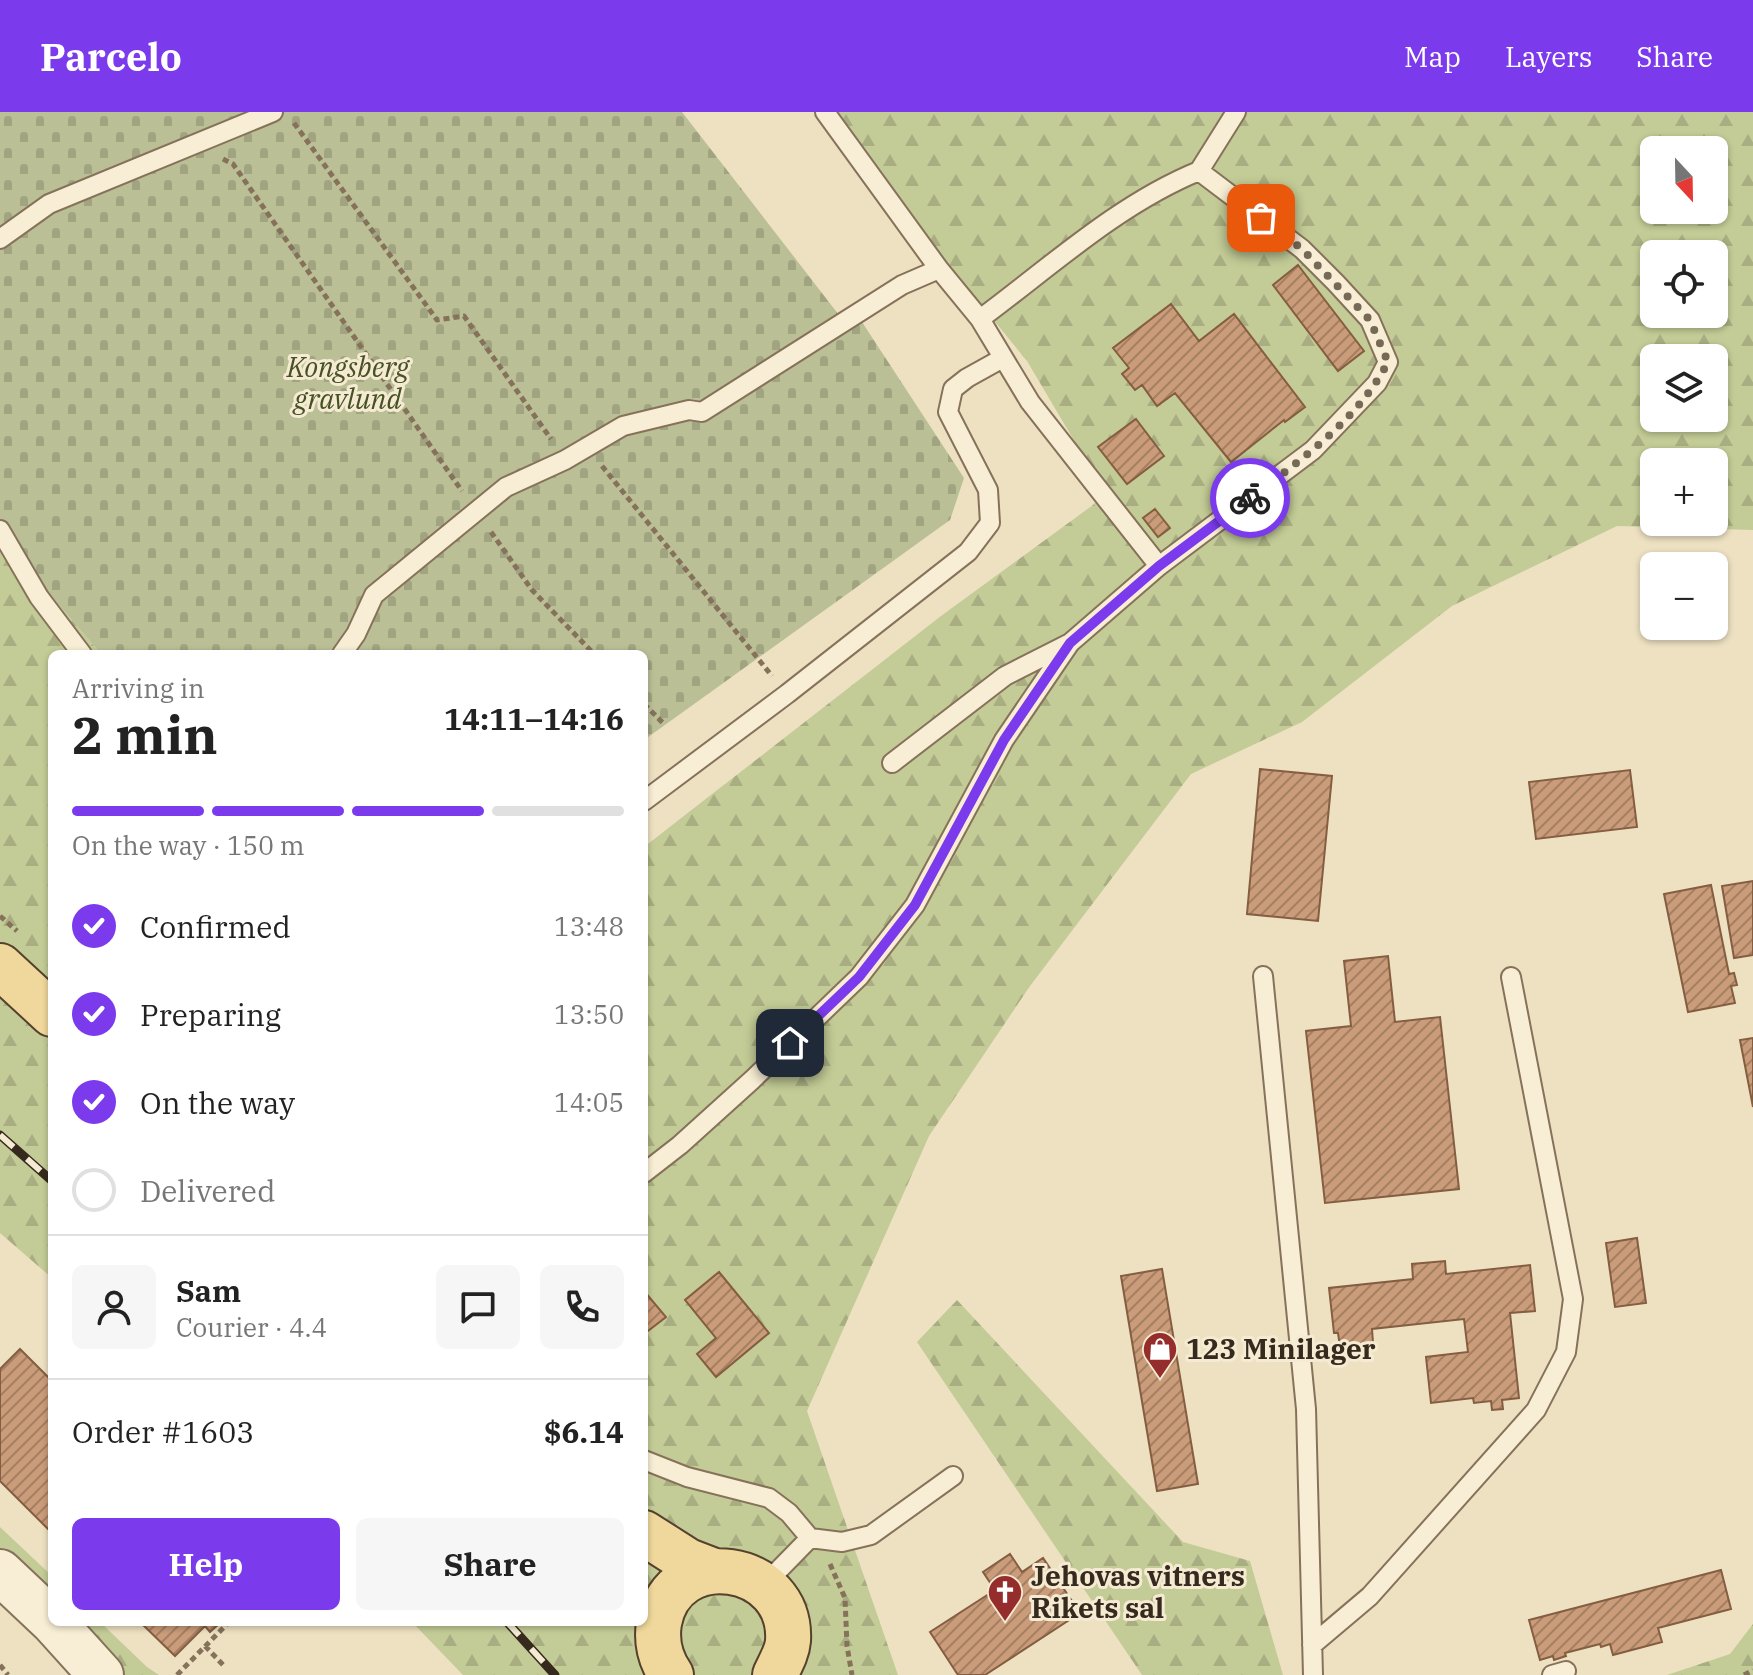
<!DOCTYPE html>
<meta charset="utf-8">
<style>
:root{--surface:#fff;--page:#f6f6f6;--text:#222;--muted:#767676;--line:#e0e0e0;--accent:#7c3aed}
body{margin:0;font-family:"IBM Plex Serif",serif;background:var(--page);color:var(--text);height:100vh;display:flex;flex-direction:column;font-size:30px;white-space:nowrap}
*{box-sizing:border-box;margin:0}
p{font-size:26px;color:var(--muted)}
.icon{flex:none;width:44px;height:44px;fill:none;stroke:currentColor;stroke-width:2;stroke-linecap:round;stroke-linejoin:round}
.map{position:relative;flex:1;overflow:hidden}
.side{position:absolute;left:48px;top:538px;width:600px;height:976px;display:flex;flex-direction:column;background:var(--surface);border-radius:12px;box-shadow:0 2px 6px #0004}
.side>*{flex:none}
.needle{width:52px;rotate:158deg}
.controls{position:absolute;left:1640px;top:24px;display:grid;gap:16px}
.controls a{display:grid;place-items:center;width:88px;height:88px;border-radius:12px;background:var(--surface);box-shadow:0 2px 6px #0004;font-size:40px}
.pin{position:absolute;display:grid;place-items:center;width:68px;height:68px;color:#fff;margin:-34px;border-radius:16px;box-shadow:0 4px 12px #0006}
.courier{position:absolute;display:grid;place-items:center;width:80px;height:80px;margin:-40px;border:6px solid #7c3aed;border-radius:50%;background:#fff;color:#222;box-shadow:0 2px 10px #0007}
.overview em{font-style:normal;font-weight:700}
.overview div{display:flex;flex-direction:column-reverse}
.overview{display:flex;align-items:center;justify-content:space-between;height:136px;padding:0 24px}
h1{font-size:52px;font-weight:700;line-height:60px}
.bar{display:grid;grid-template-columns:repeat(4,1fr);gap:12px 8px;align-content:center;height:96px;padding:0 24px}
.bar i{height:10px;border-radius:6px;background:var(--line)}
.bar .selected{background:var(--accent)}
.bar p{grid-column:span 4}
.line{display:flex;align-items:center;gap:20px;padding:0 24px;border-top:2px solid var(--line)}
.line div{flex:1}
.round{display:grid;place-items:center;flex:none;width:84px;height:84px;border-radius:12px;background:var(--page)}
ol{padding:0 24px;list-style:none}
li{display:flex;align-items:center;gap:24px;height:88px}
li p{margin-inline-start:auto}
li .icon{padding:8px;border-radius:50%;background:var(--accent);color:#fff;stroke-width:4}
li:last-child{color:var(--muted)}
li i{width:44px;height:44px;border:4px solid var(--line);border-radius:50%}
.primary-button{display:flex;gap:16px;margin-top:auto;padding:16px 24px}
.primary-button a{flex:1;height:92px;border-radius:12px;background:var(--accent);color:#fff;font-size:32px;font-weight:700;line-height:92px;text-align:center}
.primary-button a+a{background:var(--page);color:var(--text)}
header{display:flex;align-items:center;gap:48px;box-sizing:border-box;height:112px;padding:0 40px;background:var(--accent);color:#fff}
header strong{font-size:38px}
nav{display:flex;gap:44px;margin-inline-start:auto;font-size:28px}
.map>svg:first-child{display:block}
.forest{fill:url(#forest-firs);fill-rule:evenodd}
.cemetery{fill:url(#cemetery-stones)}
.building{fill:url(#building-hatch);stroke:#855d40;stroke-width:2}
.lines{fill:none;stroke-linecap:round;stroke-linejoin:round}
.service-casing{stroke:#86725a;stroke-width:22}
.tertiary-casing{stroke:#86725a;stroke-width:48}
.primary-casing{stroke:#54412e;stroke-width:48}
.path{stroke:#86725a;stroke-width:5;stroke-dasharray:6 4;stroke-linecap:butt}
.service{stroke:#f8eed5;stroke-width:18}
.tertiary{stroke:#f8eed5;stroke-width:44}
.primary{stroke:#f0d79b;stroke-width:44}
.rail-casing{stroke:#362a1e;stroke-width:9}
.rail{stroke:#f4ebd2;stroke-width:6;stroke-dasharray:18;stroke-linecap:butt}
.done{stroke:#766a57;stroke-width:8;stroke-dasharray:0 14.4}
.route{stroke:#7c3aed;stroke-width:10}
.labels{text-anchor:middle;stroke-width:6;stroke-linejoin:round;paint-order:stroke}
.park-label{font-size:28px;font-style:italic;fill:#465225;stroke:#f4ebd2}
.poi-label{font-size:28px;font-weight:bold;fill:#362a1e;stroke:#f4ebd2;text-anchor:start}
</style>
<header>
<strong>Parcelo</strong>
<nav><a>Map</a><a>Layers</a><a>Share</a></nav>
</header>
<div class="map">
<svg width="1753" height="1563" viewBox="0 0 1753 1563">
<defs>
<pattern id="forest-firs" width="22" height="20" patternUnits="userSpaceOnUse" patternTransform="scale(2)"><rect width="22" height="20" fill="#c3cb96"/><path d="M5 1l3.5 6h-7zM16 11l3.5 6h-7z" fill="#a8ae81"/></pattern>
<pattern id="cemetery-stones" width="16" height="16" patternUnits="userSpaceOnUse" patternTransform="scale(2)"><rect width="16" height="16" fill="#babf96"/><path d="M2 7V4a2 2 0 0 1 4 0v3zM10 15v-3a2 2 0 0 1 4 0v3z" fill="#a0a481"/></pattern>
<pattern id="building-hatch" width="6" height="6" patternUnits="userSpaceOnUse" patternTransform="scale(2)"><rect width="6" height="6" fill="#ca9c79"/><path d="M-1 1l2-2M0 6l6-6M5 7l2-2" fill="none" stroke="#a57f63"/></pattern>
</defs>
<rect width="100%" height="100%" fill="#ede1c2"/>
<path class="forest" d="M831,0H1753V418L1617,414L1452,494L1302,610L1191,662L1030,874L929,1024L807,1299L898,1563H463L412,1510H644V735L941,504L1093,393L1100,385L1101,374L1027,249L906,100ZM1654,38H1714V98H1654ZM1654,142H1714V202H1654ZM1654,246H1714V306H1654ZM1654,350H1714V410H1654Z
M0,419L22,450L101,542H52V1166L0,1121Z
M957,1188L1183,1430L1250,1449L1283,1563H1142L917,1230Z
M0,1415L52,1464V1509L0,1457Z
M53,1510H100L147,1555L159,1563H101Z
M1753,1512V1563H1667L1730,1542Z"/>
<path class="cemetery" d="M0,0H682L849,216L862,210L964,366L950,408L644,628V542H101L22,450L0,419Z"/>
<path class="building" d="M1298,153L1364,239L1338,259L1273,173Z
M1171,192L1199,229L1234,202L1305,295L1285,310L1284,308L1231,350L1175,281L1157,294L1142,273L1135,278L1122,262L1129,256L1113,236Z
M1136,307L1164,344L1127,372L1098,335Z
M1155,397L1170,416L1158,425L1143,406Z
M1260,657L1332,664L1318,809L1247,802Z
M1630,658L1637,715L1536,727L1529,670Z
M1753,769V843L1734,846L1722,774Z
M1711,773L1729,862L1734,861L1737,873L1731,874L1735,891L1688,900L1664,782Z
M1388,844L1395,910L1440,905L1459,1077L1325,1091L1306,919L1351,914L1344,849Z
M1753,926V995L1740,928Z
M1637,1126L1646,1191L1615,1195L1606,1131Z
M1445,1149L1446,1162L1530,1153L1535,1199L1510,1201L1519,1286L1502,1288L1503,1297L1492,1298L1491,1289L1474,1291L1473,1286L1431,1291L1426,1245L1468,1240L1464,1207L1372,1217L1373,1231L1340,1235L1338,1221H1334L1329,1176L1413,1167L1412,1152Z
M1162,1157L1198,1372L1157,1379L1121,1164Z
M719,1160L769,1221L716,1265L697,1242L716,1226L685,1188Z
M644,1179L666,1205L644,1222Z
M20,1237L52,1269V1421L0,1369V1257Z
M1010,1442L1022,1460L1043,1446L1080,1501L985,1563H958L930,1520L995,1478L983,1460Z
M1721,1458L1731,1497L1658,1516L1662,1530L1613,1543L1610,1532L1601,1535L1600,1532L1565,1541L1566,1544L1554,1548L1553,1544L1540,1548L1529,1508Z
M140,1510H221L210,1520L205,1514L175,1544Z"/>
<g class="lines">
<g class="service-casing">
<path id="service" d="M825,0L939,157L980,207
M1199,59L1236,0
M0,127L49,92L273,0
M0,418L39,485L82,542
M342,542L356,522L374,483L506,375L565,348L623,314L689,298L702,300L902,173L939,157
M892,651L1005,564L1068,532
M644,689L787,582L968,440L990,411L988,378L948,300L953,277L967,266L1003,246
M1263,864L1306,1297L1313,1563
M644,1061L680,1033L752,968L859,865L915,793L1004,628L1070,531L1159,454L1313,338L1377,271L1388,250L1370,208L1336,171L1302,137L1199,59C1118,92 1049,156 980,207L1030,290L1159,454
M644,1348L687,1365L769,1386L789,1401L810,1426
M763,1474L810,1426L842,1430L871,1423L953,1364
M1312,1533L1370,1484L1536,1298L1566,1240L1573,1187L1511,865
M1552,1563L1566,1559"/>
</g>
<g class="tertiary-casing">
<path id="tertiary" d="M0,1460L52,1509
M53,1510L101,1563"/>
</g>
<g class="primary-casing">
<path id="primary" d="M0,854L52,902
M644,1421L688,1449L714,1459
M671,1563C660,1547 656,1530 659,1511C673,1431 793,1449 788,1529C787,1541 780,1552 775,1563"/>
</g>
<path class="path" d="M294,11L437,208L464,204L551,327
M223,47L233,52L462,379
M602,354L772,564
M491,420L532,478L594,542
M644,592L665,613
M0,804L17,819
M830,1452L845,1486L847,1534L852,1563
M205,1534L225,1555
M0,1553L8,1563
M177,1563L229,1510
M1744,1563L1753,1558"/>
<use href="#service" class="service"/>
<use href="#tertiary" class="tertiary"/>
<use href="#primary" class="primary"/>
<g class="rail-casing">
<path id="rail" d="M0,1023L52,1069
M507,1510L555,1563"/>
</g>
<use href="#rail" class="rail"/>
</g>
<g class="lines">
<path class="done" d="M1250,386C1301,348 1358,308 1388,250L1370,208L1302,137L1261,106"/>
<path class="route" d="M790,931L859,865L915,793L1004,628L1070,531L1159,454L1250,386"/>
</g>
<defs>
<g id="shop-pin" transform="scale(1.8)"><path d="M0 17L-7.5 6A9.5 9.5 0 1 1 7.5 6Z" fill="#942d2b" stroke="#f4ebd2"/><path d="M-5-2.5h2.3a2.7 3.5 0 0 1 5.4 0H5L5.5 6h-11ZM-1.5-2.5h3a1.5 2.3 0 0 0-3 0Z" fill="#fff"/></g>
<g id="church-pin" transform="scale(1.8)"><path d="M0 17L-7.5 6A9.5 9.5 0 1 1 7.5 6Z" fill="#942d2b" stroke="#f4ebd2"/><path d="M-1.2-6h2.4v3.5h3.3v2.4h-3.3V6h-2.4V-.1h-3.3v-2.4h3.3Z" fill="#fff"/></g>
</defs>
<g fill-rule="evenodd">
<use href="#shop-pin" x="1160" y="1237"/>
<use href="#church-pin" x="1005" y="1480"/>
</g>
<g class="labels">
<g class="park-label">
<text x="348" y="265">Kongsberg<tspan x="348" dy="32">gravlund</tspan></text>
</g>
<g class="poi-label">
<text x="1186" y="1247">123 Minilager</text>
<text x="1031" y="1474">Jehovas vitners<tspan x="1031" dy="32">Rikets sal</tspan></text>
</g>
</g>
</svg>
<div class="controls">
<a><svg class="needle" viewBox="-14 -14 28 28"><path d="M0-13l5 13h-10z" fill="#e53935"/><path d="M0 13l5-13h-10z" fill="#767676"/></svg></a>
<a><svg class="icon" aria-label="locate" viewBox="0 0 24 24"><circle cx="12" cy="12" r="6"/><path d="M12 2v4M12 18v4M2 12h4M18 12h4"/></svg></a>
<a><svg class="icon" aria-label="layers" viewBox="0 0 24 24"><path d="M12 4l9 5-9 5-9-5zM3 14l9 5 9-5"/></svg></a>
<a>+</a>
<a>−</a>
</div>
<div class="pin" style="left:1261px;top:106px;background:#ea580c"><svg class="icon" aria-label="bag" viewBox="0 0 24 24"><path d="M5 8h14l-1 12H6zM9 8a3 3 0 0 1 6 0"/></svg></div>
<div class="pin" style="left:790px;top:931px;background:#1f2937"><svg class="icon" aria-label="home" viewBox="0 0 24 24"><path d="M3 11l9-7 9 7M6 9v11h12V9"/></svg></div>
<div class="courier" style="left:1250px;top:386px"><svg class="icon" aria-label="bike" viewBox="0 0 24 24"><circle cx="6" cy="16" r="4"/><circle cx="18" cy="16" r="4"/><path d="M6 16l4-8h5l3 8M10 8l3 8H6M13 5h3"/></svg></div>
<section class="side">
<div class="overview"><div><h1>2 min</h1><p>Arriving in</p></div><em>14:11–14:16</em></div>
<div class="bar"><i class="selected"></i><i class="selected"></i><i class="selected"></i><i></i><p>On the way · 150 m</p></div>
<ol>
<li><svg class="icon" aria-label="check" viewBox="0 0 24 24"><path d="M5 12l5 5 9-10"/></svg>Confirmed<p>13:48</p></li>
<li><svg class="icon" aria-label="check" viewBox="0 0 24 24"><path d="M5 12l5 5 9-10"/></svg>Preparing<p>13:50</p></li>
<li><svg class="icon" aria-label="check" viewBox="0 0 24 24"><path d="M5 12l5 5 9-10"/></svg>On the way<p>14:05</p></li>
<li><i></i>Delivered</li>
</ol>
<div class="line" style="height:144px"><a class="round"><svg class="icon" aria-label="person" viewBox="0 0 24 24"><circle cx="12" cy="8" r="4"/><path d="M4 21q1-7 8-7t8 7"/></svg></a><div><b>Sam</b><p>Courier · 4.4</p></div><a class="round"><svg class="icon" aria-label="chat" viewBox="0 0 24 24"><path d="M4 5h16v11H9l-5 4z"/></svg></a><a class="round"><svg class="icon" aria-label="phone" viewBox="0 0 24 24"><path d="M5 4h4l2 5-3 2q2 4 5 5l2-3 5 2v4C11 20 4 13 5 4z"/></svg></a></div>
<div class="line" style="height:104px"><div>Order #1603</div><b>$6.14</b></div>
<div class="primary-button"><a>Help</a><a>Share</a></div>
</section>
</div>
